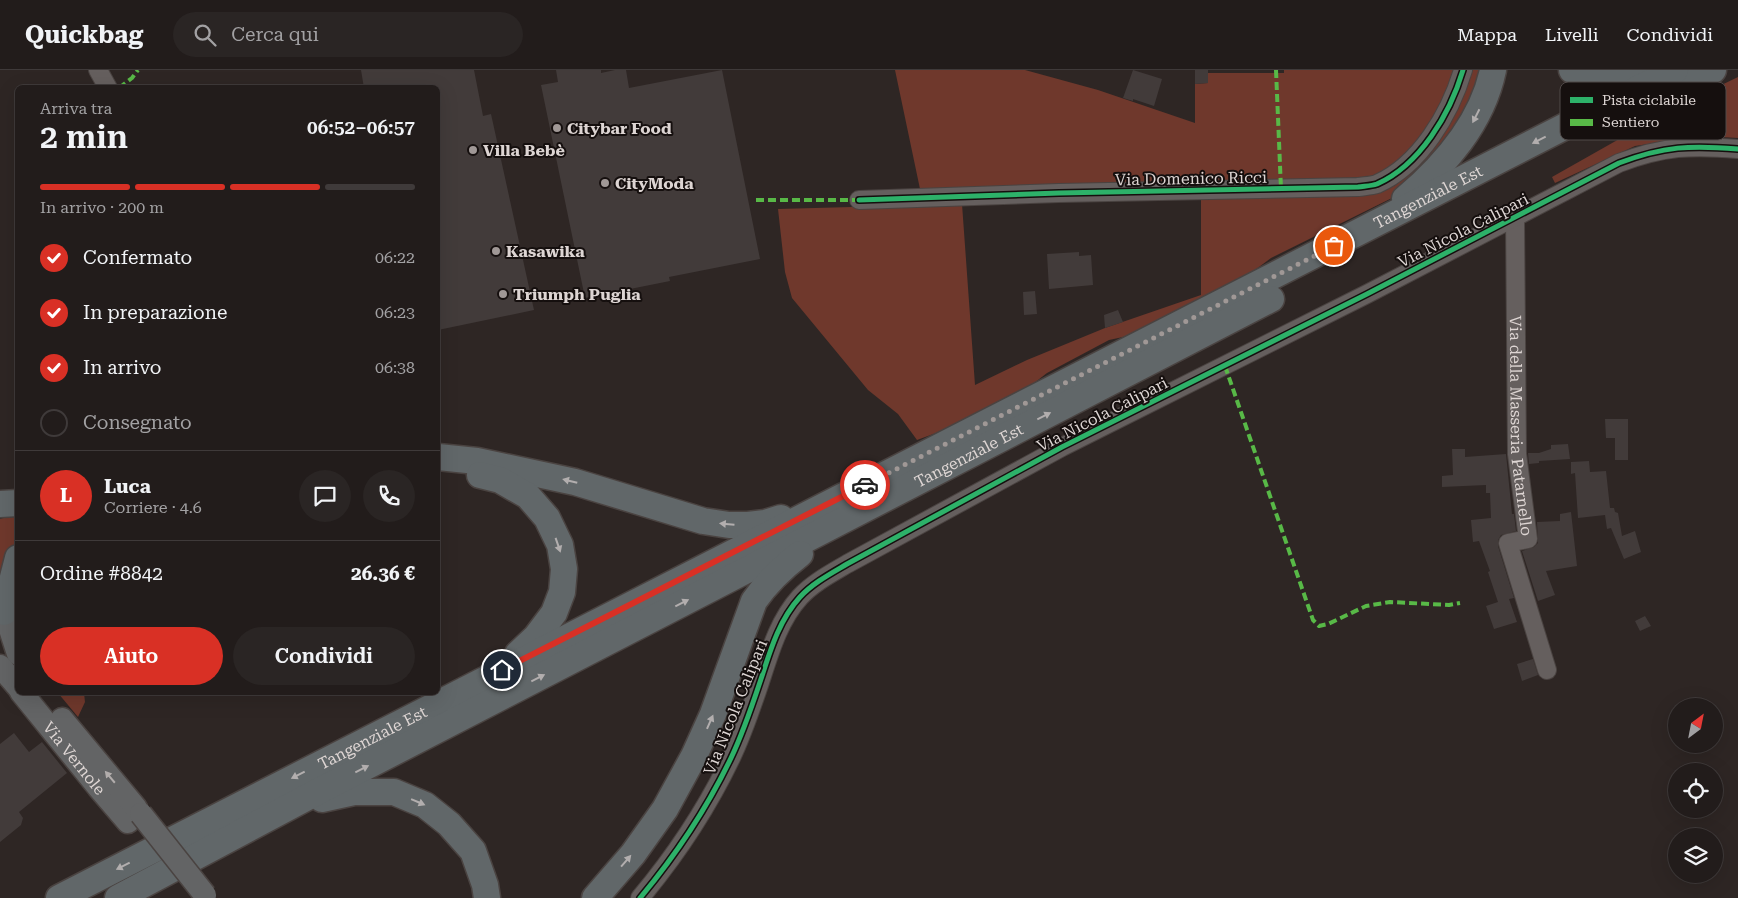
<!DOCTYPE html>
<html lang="it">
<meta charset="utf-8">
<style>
:root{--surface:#221c1b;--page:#2a2524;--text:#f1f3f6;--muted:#a2a1a3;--line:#3f3a3a;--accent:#d93025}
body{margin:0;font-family:"Roboto Serif",serif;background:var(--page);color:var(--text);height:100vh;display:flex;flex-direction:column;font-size:19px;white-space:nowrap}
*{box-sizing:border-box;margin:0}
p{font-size:16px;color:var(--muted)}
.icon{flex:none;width:28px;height:28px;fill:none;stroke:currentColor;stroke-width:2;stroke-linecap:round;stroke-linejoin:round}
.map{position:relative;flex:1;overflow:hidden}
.details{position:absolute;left:15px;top:15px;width:425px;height:610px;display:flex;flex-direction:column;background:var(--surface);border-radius:8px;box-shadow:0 5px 20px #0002,0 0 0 1px var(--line)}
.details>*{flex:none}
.needle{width:32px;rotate:32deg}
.fabs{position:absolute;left:1668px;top:628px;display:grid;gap:10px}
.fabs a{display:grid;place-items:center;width:55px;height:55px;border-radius:50%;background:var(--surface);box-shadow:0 5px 20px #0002,0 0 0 1px var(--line);font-size:25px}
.pin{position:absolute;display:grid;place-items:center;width:42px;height:42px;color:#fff;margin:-21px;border:2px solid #fff;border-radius:50%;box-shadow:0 1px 5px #0007}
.courier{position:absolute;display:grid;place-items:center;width:50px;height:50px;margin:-25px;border:4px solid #d93025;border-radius:50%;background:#fff;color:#222;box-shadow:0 1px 6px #0007}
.overview em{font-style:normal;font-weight:600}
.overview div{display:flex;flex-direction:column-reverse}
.overview{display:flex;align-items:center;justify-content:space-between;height:85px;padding:0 25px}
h1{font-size:32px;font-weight:600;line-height:38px}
.bar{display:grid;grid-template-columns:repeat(4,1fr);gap:8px 5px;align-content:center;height:60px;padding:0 25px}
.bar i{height:6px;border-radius:4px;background:var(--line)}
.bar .current{background:var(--accent)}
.bar p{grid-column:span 4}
.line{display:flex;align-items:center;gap:12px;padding:0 25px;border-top:1px solid var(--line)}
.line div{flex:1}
.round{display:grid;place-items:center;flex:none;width:52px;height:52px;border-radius:26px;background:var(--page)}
ol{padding:0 25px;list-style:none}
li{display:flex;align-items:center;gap:15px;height:55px}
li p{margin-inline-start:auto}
li .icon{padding:5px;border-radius:50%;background:var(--accent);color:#fff;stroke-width:4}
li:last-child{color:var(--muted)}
li i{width:28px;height:28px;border:2px solid var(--line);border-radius:50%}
.action{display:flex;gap:10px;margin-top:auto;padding:10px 25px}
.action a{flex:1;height:58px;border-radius:30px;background:var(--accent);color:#fff;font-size:20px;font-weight:600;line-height:58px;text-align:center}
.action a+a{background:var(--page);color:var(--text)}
header{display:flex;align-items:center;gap:30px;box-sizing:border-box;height:70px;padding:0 25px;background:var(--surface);border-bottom:1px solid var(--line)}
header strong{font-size:24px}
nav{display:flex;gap:28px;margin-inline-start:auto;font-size:18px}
.search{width:350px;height:45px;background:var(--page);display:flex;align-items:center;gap:12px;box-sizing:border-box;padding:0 18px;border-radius:28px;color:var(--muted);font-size:19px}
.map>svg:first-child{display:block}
.green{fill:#6f382c}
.building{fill:#423b3a}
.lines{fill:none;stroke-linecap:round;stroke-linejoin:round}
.minor-casing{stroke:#4a4341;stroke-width:20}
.major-casing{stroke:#4a4341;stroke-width:25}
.highway-casing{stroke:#4a4341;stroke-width:29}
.minor{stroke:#655f5e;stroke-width:18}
.major{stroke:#636465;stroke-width:22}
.highway{stroke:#616769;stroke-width:26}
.major-bridge-casing{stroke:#4a4341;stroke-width:25;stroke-linecap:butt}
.major-bridge{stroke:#636465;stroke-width:22}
.quiet{stroke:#58b947;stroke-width:4;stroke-dasharray:8 4;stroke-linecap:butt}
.cycleway-casing{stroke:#150f0e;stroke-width:8}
.cycleway{stroke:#2db169;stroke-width:5}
.oneway{fill:#b2aeae}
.oneway2{fill:#b2adac}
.done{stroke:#a09896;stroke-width:5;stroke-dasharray:0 9}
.route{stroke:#d93025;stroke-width:6}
.poi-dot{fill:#a09896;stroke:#150f0e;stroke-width:2}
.labels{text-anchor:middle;stroke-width:4;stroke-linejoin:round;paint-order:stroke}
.poi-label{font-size:16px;font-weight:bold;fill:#ddd5d3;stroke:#150f0e;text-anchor:start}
.street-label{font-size:16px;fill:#ddd5d3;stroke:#150f0e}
.key{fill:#150f0e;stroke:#514a49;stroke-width:1}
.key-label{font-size:14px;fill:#ddd5d3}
</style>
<header>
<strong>Quickbag</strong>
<div class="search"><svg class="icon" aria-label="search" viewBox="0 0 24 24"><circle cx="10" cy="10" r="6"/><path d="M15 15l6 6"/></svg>Cerca qui</div>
<nav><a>Mappa</a><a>Livelli</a><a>Condividi</a></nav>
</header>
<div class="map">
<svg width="1738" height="828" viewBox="0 0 1738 828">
<rect width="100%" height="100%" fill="#2e2624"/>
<path class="green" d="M895,0H1025L1098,20L1195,53V14L1208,13V3H1284V0H1455L1440,36L1421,66L1402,87L1379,106L1367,110L1202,111L920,119Z
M1472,0H1484L1464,54L1396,126L1271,188L1239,212L1137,264L1109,270L1047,303L1029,317L947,359L917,370L898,344L868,320L792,228L785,202L778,139L962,134L975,315L1027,290L1105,258L1201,225V127L1375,120L1450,51L1470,9Z
M1738,7V68L1703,66L1635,76L1555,113L1552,107L1674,38Z
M17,444V469L6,490L0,508V449Z
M58,623H84L85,632L78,647Z"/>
<path class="building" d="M361,0H474L483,46L491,44L534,240L438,260V18H364Z
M556,0H601V3L615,0H626L629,18L722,0L760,189L669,207L670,211L585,228L541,15L558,12Z
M1133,0L1162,9L1154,36L1133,29V31L1123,28Z
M1195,0H1208V13L1195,14Z
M1079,182V186L1091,185L1093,215L1049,219L1047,184Z
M1035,221L1037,244L1024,245L1023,222Z
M1118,240L1123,252L1105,258L1104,245Z
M1605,349H1628V390H1615V368H1606Z
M1568,374L1570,389L1539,391V393L1529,394L1528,383H1539L1551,379V375Z
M1452,379H1465V387L1506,384L1512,444H1514L1516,461L1501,465L1498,470V476L1514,528L1509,529L1517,552L1494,559L1486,536L1498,532L1488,502L1490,501L1479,471L1473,472L1471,450L1491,448L1490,423H1486V415L1442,417V406L1453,405Z
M1589,391L1590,402L1606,401L1610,438H1614L1615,442L1618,443L1622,466L1635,461L1641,482L1624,489L1611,458L1607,459L1605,445L1578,448L1575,403L1571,404V392Z
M1571,442L1577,496L1546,501L1555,525L1538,531L1522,481L1534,477L1538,473L1537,452L1560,451V444Z
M1645,546L1651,556L1640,561L1635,551Z
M1533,589L1538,605L1522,611L1517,594Z
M14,663L29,682L42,672L67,703L19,742L23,748L21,755L0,772V674Z"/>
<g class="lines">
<g class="minor-casing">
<g id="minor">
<path d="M98,0L108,18"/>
<path d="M859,130L1059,123L1358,117C1364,116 1371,116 1377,114C1420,95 1450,44 1463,0"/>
<path id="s1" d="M1515,148L1517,384L1528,469L1508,473L1547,600"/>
<path d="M640,828C676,785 707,738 731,688C744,661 753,633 762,606C771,578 780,549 800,527C813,513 830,504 847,494L1062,377L1367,224L1619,93C1664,76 1691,75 1738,79"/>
</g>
</g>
<g class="major-casing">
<g id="major">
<path d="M0,528L18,584"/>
<path d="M0,596L18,617"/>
<path id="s2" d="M21,622L98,717L128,752"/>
<path d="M62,649L136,738"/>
</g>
</g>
<g class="highway-casing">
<g id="highway">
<path d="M1572,0C1600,11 1624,10 1652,0"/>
<path d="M1656,29L1713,0"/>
<path d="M1405,129C1445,95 1482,53 1493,0"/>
<path d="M438,387L477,391L575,412L703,451L729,455H748L765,453L781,448"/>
<path d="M480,405L500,410L528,426L547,448L560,475L564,499L562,522L554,543L536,567L518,584"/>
<path d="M0,434L18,433"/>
<path d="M4,542L18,488"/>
<path d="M322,729L354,722H394L425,735L449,754L473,781L485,815L487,828"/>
<path id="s3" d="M59,828L1675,0"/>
<path id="s4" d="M118,828L317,722L1271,229"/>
<path d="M595,828L633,784L665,739L694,686L713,644L754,531C767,512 782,498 800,484"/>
</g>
</g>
<use href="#minor" class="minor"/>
<use href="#major" class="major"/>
<use href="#highway" class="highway"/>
<g class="major-bridge-casing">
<path id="major-bridge" d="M141,744L205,825"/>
</g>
<use href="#major-bridge" class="major-bridge"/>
<path class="quiet" d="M1276,0L1281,119
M119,18L132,8L138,0
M756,130H859
M1225,296L1313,550L1319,556L1328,554L1366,536L1390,532L1449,535L1460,533"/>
<g class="cycleway-casing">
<path id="cycleway" d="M859,130L1059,123L1358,117C1364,116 1371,116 1377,114C1420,95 1450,44 1463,0
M640,828C676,785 707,738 731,688C744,661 753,633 762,606C771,578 780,549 800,527C813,513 830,504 847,494L1062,377L1367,224L1619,93C1664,76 1691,75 1738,79"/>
</g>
<use href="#cycleway" class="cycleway"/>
</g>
<defs><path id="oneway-solid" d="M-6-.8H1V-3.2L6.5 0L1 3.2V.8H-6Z" transform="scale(1.25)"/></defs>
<g class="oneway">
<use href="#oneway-solid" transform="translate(1476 46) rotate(117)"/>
<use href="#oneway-solid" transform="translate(1539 70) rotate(153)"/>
<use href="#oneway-solid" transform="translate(1044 346) rotate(-27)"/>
<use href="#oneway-solid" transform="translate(570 411) rotate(-166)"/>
<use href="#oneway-solid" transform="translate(727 454) rotate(-175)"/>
<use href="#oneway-solid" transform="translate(558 475) rotate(71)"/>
<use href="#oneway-solid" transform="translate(682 533) rotate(-27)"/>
<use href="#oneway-solid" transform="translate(538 608) rotate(-27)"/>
<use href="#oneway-solid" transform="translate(710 652) rotate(-66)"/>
<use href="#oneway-solid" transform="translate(362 699) rotate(-27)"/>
<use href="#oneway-solid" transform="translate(298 705) rotate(153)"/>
<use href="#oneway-solid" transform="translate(418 732) rotate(23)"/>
<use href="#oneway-solid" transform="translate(626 791) rotate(-49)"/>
<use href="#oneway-solid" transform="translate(123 796) rotate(153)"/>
</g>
<use class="oneway2" href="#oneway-solid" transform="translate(110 707) rotate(-130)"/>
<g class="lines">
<path class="done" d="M865,415L1334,176"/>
<path class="route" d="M502,600L865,415"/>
</g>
<g class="poi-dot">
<circle cx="557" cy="58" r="5"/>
<circle cx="473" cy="80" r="5"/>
<circle cx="605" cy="113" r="5"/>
<circle cx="496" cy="181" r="5"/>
<circle cx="503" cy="224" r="5"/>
</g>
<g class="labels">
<g class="poi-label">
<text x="567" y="64">Citybar Food</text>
<text x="483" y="86">Villa Bebè</text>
<text x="615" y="119">CityModa</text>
<text x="506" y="187">Kasawika</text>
<text x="513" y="230">Triumph Puglia</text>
</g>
<g class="street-label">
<text transform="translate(1191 108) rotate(-1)" y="6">Via Domenico Ricci</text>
<text dy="6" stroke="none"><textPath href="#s3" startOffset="1538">Tangenziale Est</textPath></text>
<text transform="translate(1463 160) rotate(-27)" y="6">Via Nicola Calipari</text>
<text transform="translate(1102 344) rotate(-27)" y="6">Via Nicola Calipari</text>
<text dy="6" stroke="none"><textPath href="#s1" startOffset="208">Via della Masseria Patarnello</textPath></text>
<text dy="6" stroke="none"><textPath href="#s4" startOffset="959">Tangenziale Est</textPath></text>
<text transform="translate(735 637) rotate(-68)" y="6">Via Nicola Calipari</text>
<text dy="6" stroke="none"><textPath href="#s3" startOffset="352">Tangenziale Est</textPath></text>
<text dy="6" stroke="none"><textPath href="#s2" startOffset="85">Via Vernole</textPath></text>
</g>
</g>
<rect x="1560" y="12" width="166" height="58" rx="8" class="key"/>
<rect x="1570" y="27" width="23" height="6" fill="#2db169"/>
<rect x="1570" y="49" width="23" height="7" fill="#58b947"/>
<g class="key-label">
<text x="1602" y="35">Pista ciclabile</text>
<text x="1602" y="57">Sentiero</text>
</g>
</svg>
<div class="fabs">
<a><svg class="needle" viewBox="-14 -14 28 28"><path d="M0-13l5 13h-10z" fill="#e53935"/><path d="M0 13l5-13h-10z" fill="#a2a1a3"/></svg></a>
<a><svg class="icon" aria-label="locate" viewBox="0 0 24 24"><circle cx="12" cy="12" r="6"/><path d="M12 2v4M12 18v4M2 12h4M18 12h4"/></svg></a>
<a><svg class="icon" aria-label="layers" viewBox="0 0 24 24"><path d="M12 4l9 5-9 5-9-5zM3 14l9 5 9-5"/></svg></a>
</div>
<div class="pin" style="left:1334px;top:176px;background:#ea580c"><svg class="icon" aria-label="bag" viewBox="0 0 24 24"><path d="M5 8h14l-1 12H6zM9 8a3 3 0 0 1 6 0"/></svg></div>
<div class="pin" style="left:502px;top:600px;background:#1f2937"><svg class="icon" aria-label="home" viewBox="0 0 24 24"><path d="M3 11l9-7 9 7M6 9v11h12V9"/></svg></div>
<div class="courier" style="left:865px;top:415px"><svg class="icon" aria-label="car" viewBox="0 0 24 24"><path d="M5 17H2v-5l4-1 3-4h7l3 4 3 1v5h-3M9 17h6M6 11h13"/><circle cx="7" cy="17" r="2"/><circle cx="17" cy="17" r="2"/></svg></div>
<section class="details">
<div class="overview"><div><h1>2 min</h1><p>Arriva tra</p></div><em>06:52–06:57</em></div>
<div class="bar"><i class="current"></i><i class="current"></i><i class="current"></i><i></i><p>In arrivo · 200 m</p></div>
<ol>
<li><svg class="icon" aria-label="check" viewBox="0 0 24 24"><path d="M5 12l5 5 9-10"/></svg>Confermato<p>06:22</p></li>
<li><svg class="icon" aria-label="check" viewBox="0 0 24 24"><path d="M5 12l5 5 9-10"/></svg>In preparazione<p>06:23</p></li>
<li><svg class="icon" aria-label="check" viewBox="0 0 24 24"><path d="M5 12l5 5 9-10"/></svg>In arrivo<p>06:38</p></li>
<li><i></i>Consegnato</li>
</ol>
<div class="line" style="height:90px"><b class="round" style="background:var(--accent);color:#fff">L</b><div><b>Luca</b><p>Corriere · 4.6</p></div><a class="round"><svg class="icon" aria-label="chat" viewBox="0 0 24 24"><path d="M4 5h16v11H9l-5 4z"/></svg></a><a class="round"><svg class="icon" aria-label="phone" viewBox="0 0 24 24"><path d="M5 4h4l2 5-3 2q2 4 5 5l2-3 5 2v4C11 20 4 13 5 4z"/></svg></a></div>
<div class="line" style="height:65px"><div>Ordine #8842</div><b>26.36 €</b></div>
<div class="action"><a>Aiuto</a><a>Condividi</a></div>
</section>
</div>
